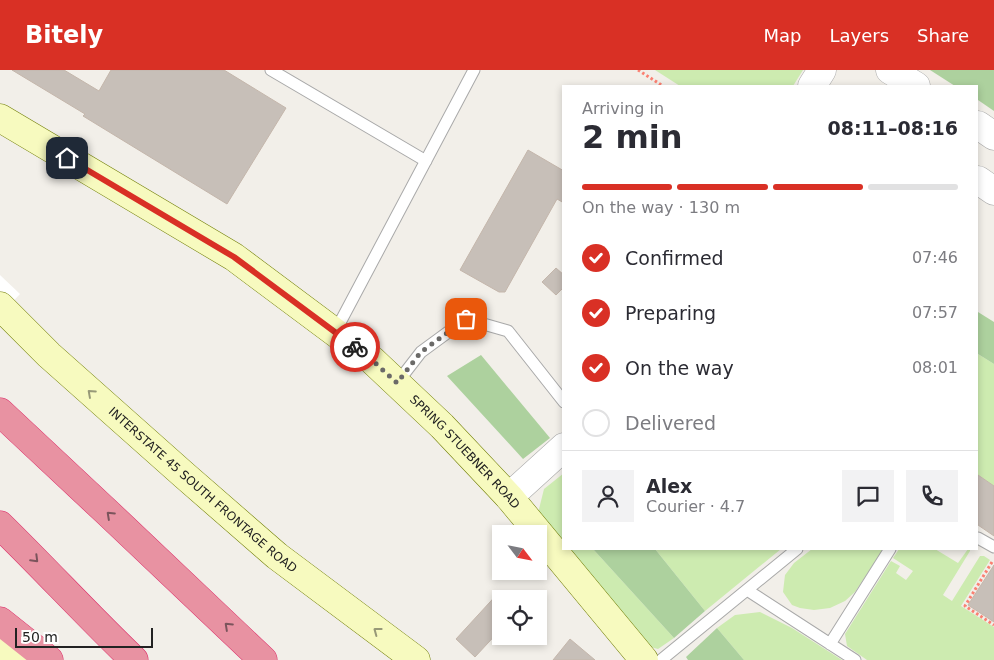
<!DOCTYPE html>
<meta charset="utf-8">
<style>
:root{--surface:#fff;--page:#f2f2f3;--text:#2b2b33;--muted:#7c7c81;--line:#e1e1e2;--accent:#d93025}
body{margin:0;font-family:"DejaVu Sans",sans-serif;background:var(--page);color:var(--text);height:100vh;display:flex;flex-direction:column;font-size:19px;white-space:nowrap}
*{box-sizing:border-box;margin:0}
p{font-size:16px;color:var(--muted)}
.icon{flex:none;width:28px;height:28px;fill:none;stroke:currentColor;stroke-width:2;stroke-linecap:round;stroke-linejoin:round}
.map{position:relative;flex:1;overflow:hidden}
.side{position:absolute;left:562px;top:15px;width:416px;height:465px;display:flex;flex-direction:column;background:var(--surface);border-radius:0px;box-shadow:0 2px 8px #0003}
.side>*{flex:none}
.needle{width:32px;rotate:122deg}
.controls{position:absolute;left:492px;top:455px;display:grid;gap:10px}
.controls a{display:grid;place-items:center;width:55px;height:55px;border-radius:0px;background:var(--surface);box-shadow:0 2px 8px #0003;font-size:25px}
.scale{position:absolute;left:15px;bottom:12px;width:138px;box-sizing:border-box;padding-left:5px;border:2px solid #222;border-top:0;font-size:14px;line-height:18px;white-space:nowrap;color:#222;-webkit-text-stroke:4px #fff;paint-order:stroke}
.pin{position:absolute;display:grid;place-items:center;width:42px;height:42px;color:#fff;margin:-21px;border-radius:10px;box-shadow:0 2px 8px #0006}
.courier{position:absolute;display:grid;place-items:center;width:50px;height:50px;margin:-25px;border:4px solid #d93025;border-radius:50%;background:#fff;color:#222;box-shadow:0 1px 6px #0007}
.headline em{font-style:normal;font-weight:600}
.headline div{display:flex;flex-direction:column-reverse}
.headline{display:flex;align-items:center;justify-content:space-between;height:85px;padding:0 20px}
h1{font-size:32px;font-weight:600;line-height:38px}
.bar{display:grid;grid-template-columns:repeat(4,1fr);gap:8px 5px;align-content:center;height:60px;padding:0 20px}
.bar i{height:6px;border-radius:4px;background:var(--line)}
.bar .active{background:var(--accent)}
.bar p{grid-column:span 4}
.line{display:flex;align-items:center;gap:12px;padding:0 20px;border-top:1px solid var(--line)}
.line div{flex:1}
.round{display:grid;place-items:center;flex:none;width:52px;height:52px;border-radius:0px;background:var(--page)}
ol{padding:0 20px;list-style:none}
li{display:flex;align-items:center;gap:15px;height:55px}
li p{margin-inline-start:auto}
li .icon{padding:5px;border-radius:50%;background:var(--accent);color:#fff;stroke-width:4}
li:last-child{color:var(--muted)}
li i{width:28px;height:28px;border:2px solid var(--line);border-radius:50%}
header{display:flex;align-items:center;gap:30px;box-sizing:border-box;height:70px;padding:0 25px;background:var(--accent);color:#fff}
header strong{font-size:24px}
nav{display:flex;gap:28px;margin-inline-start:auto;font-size:18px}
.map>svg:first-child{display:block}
.grass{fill:#cdebb0}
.forest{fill:#add19e}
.pier{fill:#fff}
.building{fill:#c7bfb8;stroke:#c4b6ab}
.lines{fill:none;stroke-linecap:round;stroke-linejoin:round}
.service-casing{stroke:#a9a9a9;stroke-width:13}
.tertiary-casing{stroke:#a9a9a9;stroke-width:29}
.secondary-casing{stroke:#707d05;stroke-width:29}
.motorway-casing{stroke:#dc2a67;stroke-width:29}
.path{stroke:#fa8072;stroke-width:3;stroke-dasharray:2.5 2.5;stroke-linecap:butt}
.service{stroke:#fff;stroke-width:11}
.tertiary{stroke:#fff;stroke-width:28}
.secondary{stroke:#f7fabf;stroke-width:28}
.motorway{stroke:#e892a2;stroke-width:28}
.oneway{stroke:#979978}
.oneway2{stroke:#7b545c}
.done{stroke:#6b6a68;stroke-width:5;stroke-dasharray:0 9}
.route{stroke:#d93025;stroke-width:6}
.labels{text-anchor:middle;stroke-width:5;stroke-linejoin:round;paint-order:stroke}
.street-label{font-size:12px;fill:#222;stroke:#fff}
</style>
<header>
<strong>Bitely</strong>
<nav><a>Map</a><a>Layers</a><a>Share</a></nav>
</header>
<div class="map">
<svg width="994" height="590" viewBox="0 0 994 590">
<rect width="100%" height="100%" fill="#f2efe9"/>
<path class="grass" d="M655,0H803L793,16H680Z
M978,284L994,294V416L978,405Z
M564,403V479H593L674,568L658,579L643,575L547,459L538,443L544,419Z
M655,479H781L705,541Z
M812,479H882L881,483L855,522L845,531L830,538L814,540L800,538L792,535L783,522L785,505L794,493Z
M899,479H935L958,493L968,479H970V481L943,525L952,531L980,486H984L990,490L961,536L994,557V590H867L847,576L845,564L891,491L900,496L896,503L906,510L913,501L893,488Z
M760,542L792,558L842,590H744L717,558L735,545Z"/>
<path class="forest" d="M930,0H994V41L978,30V16H955Z
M978,242L994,252V294L978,284Z
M481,285L550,368L523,389L447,306Z
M593,479H655L705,541L674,568Z
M717,558L744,590H688L686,587Z"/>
<path class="pier" d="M0,205L20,224L0,245Z"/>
<path class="building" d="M12,0H64L99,21L111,0H224L286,38L227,134L83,46L85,44Z
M528,80L564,101V133L557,129L505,222H499L460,200Z
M556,198L564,205V217L556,225L542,212Z
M978,405L994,416V466L978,455Z
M994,495V552L968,535Z
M501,520V559L475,587L456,569Z
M570,569L595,590H553Z"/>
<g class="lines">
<g class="service-casing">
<path id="service" d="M271,0L426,91
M335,262L474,0
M397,313L421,282L466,249L508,261L564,332
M978,468L994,477
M747,520L855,590
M830,574L890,479
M661,590L797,479"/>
</g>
<g class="tertiary-casing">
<path id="tertiary" d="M890,0L916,16
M812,16L822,0
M978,55L994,66
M978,110L994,121
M509,427L564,377"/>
</g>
<g class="secondary-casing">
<g id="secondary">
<path id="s1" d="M0,48L234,187L372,290L442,356L509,427L644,590"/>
<path id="s2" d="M0,236L49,285L184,405L277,486L416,590"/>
<path d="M0,572L20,590"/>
</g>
</g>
<g class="motorway-casing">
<path id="motorway" d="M0,342L109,444L263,590
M0,455C45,499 88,546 134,590
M0,551L49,590"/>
</g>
<path class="path" d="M638,0L663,16
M992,492L965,536L994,555"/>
<use href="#service" class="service"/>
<use href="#tertiary" class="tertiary"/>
<use href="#secondary" class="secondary"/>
<use href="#motorway" class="motorway"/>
</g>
<defs><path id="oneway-chevron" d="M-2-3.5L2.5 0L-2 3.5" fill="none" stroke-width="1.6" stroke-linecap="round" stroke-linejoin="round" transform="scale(1.25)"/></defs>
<g class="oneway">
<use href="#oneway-chevron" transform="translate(91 323) rotate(-138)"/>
<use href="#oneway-chevron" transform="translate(377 561) rotate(-143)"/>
</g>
<g class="oneway2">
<use href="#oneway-chevron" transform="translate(110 445) rotate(-137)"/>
<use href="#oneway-chevron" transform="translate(35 489) rotate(45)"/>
<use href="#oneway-chevron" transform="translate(228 556) rotate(-137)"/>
</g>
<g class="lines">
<path class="done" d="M355,277L372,290L397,313L421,282L466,249"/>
<path class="route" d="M67,88L234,187L355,277"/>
</g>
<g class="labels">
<g class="street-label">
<text dy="4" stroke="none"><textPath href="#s1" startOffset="575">SPRING STUEBNER ROAD</textPath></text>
<text dy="4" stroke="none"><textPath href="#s2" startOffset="274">INTERSTATE 45 SOUTH FRONTAGE ROAD</textPath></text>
</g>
</g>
</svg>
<div class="controls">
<a><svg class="needle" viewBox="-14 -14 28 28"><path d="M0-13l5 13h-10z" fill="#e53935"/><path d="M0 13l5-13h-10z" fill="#7c7c81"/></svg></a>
<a><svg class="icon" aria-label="locate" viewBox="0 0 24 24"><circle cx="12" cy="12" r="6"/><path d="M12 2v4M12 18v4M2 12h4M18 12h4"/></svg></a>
</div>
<div class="scale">50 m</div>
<div class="pin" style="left:466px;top:249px;background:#ea580c"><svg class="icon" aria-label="bag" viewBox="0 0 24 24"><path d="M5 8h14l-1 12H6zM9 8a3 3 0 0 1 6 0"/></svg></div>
<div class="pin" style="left:67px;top:88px;background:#1f2937"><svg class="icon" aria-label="home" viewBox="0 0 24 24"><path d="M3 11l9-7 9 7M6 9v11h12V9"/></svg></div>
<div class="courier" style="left:355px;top:277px"><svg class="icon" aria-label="bike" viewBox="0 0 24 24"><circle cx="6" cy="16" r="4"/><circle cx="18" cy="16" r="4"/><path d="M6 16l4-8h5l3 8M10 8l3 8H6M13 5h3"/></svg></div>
<section class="side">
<div class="headline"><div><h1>2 min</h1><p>Arriving in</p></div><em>08:11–08:16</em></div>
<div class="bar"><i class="active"></i><i class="active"></i><i class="active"></i><i></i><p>On the way · 130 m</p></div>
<ol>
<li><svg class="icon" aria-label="check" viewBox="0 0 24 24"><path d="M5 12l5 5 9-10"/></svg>Confirmed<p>07:46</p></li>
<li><svg class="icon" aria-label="check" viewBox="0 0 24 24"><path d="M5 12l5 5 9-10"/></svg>Preparing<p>07:57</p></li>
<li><svg class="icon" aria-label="check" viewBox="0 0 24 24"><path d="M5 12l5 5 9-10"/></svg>On the way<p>08:01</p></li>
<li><i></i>Delivered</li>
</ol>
<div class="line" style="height:90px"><a class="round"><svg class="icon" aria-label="person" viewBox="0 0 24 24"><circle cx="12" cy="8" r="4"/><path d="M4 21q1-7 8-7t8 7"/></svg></a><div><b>Alex</b><p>Courier · 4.7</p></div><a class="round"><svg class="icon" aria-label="chat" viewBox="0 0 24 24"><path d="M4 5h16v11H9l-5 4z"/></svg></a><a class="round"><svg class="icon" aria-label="phone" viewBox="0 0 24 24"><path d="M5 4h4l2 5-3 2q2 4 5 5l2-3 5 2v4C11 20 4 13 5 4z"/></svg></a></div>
</section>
</div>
